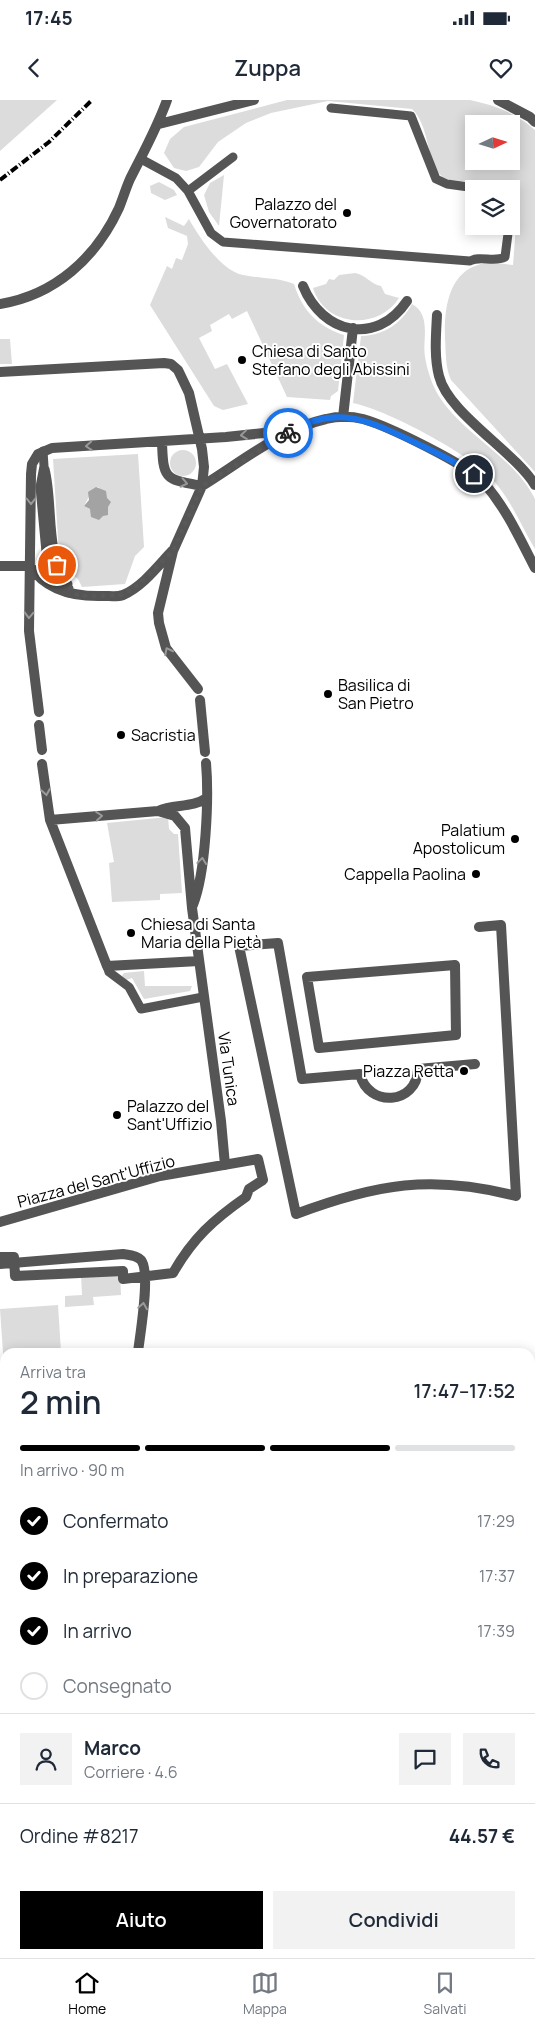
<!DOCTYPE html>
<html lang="it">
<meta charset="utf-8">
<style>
:root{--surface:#fff;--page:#f2f2f3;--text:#1f2937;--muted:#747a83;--line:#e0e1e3;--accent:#000}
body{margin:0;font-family:Manrope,sans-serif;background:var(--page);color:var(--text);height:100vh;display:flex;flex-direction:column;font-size:19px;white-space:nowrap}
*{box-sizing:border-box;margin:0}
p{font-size:16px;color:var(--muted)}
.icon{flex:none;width:28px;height:28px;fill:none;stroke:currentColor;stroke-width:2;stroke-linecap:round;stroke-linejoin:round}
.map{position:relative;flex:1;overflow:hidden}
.side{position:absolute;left:0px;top:1248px;width:535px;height:611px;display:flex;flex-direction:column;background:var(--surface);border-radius:15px 15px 0 0;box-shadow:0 2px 12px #0003}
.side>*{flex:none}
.needle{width:32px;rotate:86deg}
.fabs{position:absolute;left:465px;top:15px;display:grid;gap:10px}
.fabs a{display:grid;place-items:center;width:55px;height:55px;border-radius:0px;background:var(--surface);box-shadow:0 2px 12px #0003;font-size:25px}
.pin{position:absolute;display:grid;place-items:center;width:42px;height:42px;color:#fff;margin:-21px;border:2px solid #fff;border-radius:50%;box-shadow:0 1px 5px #0007}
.courier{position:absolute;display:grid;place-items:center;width:50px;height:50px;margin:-25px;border:4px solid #1a73e8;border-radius:50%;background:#fff;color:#222;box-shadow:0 1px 6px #0007}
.overview em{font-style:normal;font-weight:600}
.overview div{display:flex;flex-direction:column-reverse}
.overview{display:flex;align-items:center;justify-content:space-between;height:85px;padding:0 20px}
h1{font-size:32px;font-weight:600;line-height:38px}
.bar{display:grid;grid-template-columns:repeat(4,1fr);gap:8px 5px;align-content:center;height:60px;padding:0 20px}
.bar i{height:6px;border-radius:4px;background:var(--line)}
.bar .current{background:var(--accent)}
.bar p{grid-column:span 4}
.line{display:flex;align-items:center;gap:12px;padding:0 20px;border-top:1px solid var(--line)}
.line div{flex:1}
.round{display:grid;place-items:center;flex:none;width:52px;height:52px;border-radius:0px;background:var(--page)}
ol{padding:0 20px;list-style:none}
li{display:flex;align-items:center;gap:15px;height:55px}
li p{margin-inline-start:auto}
li .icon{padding:5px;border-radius:50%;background:var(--accent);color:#fff;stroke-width:4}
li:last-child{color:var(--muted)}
li i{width:28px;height:28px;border:2px solid var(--line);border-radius:50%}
.action{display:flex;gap:10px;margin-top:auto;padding:10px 20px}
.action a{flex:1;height:58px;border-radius:0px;background:var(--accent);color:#fff;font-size:20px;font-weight:600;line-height:58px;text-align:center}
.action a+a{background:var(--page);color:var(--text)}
.status{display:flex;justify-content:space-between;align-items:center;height:35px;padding:0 25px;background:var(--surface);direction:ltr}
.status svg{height:14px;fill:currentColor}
header{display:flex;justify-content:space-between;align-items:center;height:65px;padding:0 20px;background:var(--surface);font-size:22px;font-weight:600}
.dock{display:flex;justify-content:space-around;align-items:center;height:70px;border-top:1px solid var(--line);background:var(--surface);font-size:14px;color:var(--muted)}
.dock a{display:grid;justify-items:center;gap:2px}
.dock .current{color:var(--accent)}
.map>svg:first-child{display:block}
.green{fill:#dcdcdc;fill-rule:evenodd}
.water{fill:#a3a3a3}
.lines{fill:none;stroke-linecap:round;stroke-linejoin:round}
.lane{stroke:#555;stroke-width:9}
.street{stroke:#555;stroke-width:10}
.rail{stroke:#000;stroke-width:4;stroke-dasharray:8 2.5 1 2.5;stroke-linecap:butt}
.oneway{stroke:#999}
.done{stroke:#595959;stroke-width:5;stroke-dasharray:0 9}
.route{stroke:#1a73e8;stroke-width:6}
.poi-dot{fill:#000;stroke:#fff;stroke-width:2}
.labels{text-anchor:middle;stroke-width:4;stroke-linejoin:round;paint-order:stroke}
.poi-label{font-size:16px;fill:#000;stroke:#fff;text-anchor:start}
.street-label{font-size:16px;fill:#000;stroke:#fff}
</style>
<div class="status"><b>17:45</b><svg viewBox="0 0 49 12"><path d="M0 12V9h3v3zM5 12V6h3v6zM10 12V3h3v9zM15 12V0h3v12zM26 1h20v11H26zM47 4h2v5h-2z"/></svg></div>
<header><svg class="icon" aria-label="back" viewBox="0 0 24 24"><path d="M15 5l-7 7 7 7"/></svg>Zuppa<svg class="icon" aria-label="heart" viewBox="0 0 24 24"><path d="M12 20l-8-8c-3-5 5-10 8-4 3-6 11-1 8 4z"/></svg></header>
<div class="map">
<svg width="535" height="1858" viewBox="0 0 535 1858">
<rect width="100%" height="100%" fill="#fff"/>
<path class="green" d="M0,0H57L0,51Z
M287,0H470C494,5 516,13 535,30V372L451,280C445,266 446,253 445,238C444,210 448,172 481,164C491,161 503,164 513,165L518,100L515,90L510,86L450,80L442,77C425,58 430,26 412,9L328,1L271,13L246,23L218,42L199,67L186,71L174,68L164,53L170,39L184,27ZM474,24H511V61H474Z
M224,75L219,126L209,112L204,95L210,83Z
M159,82L174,90L177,95L165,100L151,93L150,86Z
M165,117L184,126L189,119C199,137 219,167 239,174C257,179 277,177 294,184C302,210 318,227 344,235L338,291L331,296L330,300L287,297L247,211L232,219L229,214L210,225L212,231L199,238L215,269L227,264L248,304L223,310L214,306L150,205L167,166L172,169L176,158L182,160L188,144L187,136L168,128Z
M355,173C368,176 370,184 381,186L385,194L399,198C378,231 325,227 313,188L326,184L329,179L334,180L339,175Z
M412,204C432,215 422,240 425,257C427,269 431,282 437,293C462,335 513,355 535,399V449C522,427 511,400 493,380C470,354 387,310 353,303L361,236C384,235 401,224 412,204Z
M0,239H10L12,264H0Z
M170 363a13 13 0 1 1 26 0a13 13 0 1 1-26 0Z
M138,354L144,447L135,456L125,484L82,487L78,479L69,473L65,457L59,454L53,359ZM98,387C107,397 109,404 103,416L84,406L93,389Z
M168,717L169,729L174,734H178L182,793L160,794V800L112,802L109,763L114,762L107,723Z
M144,871L145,886H192L190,891L144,899L132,878L126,880L122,876L124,873Z
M120,1173L121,1195L93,1197L94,1205L65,1207V1196L82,1195L81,1175Z
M58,1205L61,1252H5L4,1267L0,1209Z
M5,1446V1503L0,1508V1448L3,1449Z
M0,1549L5,1553V1604L0,1606Z
M2,1685L5,1686V1788L0,1786Z"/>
<path class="water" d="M96,387L106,391L107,398L111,402L108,407V415L103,416L99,420L91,417L90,409L84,406L89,400L88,392Z"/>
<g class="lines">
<path class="lane" d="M331,8L411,16L436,79L447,84L483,89
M233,57L188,91L211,133L223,142L470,161C480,155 494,163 505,157L509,126
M141,59L176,78L188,91
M511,102V104
M43,351L44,366L40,387L46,452L53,474L69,493
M45,369C54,404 45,455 68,484
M107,866L109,872L129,887L141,909L203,897"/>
<path class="street" d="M498,0L530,17L535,22
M159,24L254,0
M303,186C322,233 376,247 407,201
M0,204C55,195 96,158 119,108C123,98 126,88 130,79C143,53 157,28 167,0
M437,215C436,234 434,257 439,276C448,313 514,351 535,385
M0,272L164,263L171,264L178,270L189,293L202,349L204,367L202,386L173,451L158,513L159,523L166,548L198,589
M343,317L353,228
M162,341C163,380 165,379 202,386C241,362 281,329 326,319C338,316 351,316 363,319C388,326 468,365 484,383C506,408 520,439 535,468
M0,466H30
M30,466C47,492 76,497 104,496C110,496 118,497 123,495C142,487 158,466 172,451
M200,600L205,652
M39,612L29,531L31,374L32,364L38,354L52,348L226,337L293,330
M39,625L42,650
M42,664L50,720L107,866L199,861
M158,711L175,716L185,728L192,808L221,1021L225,1065
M50,720L158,711C174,704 192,708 207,698
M193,805C206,772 209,698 206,663
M455,865L456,935L319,948L307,877Z
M475,964L418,969C417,1005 368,1008 360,974L302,979L278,843L239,846L296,1114C376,1084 432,1074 516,1096L501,825L479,827
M0,1122L160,1076L258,1059L263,1080L249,1089L246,1097C213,1120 193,1138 173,1173L123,1179V1171L15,1176L14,1157H0
M0,1164L123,1154C129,1155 136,1155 141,1160C151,1172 140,1235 138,1252
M530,1464L535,1462
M530,1700L535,1699
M437,1854V1858
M476,1854V1858
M521,1854L522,1858
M271,1858V1854"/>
<path class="rail" d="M0,80L49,42L92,0"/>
</g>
<defs><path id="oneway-chevron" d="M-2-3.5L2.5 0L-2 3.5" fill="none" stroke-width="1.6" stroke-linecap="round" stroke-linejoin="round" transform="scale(1.25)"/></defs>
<g class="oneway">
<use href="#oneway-chevron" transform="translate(244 335) rotate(174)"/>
<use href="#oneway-chevron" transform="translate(89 346) rotate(176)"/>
<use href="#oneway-chevron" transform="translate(184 383) rotate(12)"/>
<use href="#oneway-chevron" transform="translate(31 401) rotate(90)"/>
<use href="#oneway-chevron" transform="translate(29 515) rotate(92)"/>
<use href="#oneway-chevron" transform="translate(168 551) rotate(-117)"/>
<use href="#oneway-chevron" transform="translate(46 692) rotate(81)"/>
<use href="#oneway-chevron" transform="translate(99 716) rotate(-5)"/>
<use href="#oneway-chevron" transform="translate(202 761) rotate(-84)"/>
<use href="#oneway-chevron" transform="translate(143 1206) rotate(-81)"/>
</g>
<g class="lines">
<path class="done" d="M57,465L61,476L78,496L122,495L134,488L173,451L202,386L288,333"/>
<path class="route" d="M288,333C336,303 370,321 416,343C435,352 456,362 474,374"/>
</g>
<g class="poi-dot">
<circle cx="347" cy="113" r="5"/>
<circle cx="242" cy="260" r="5"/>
<circle cx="328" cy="594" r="5"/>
<circle cx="121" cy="635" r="5"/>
<circle cx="515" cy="739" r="5"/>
<circle cx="476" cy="774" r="5"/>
<circle cx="131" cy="833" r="5"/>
<circle cx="464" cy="971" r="5"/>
<circle cx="117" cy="1015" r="5"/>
</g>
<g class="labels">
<g class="poi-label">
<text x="337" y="110" text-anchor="end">Palazzo del<tspan x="337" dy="18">Governatorato</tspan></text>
<text x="252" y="257">Chiesa di Santo<tspan x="252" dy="18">Stefano degli Abissini</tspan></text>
<text x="338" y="591">Basilica di<tspan x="338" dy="18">San Pietro</tspan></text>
<text x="131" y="641">Sacristia</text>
<text x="505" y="736" text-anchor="end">Palatium<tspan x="505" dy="18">Apostolicum</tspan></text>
<text x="466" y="780" text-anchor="end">Cappella Paolina</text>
<text x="141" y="830">Chiesa di Santa<tspan x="141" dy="18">Maria della Pietà</tspan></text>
<text x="454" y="977" text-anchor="end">Piazza Retta</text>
<text x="127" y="1012">Palazzo del<tspan x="127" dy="18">Sant'Uffizio</tspan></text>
</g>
<g class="street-label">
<text transform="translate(229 969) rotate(82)" y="6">Via Tunica</text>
<text transform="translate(96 1081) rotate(-15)" y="6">Piazza del Sant'Uffizio</text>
</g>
</g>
</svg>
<div class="fabs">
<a><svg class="needle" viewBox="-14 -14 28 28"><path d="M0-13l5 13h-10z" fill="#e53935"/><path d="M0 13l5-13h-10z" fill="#747a83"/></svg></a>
<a><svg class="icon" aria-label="layers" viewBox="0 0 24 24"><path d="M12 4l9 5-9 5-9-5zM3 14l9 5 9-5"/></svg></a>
</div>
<div class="pin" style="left:57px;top:465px;background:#ea580c"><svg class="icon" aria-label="bag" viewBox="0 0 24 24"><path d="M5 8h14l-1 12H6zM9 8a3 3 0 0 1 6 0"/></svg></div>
<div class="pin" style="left:474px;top:374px;background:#1f2937"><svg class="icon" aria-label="home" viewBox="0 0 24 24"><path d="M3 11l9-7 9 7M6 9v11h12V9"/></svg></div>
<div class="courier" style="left:288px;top:333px"><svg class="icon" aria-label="bike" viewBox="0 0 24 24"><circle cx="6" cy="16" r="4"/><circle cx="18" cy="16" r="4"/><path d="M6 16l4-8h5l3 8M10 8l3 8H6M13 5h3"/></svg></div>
<section class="side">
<div class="overview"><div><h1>2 min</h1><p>Arriva tra</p></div><em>17:47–17:52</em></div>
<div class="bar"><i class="current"></i><i class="current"></i><i class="current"></i><i></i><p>In arrivo · 90 m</p></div>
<ol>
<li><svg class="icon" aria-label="check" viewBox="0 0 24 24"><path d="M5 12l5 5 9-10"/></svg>Confermato<p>17:29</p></li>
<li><svg class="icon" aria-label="check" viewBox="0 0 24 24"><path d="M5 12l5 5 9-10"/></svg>In preparazione<p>17:37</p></li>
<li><svg class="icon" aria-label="check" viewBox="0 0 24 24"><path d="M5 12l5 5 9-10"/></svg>In arrivo<p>17:39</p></li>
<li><i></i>Consegnato</li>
</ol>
<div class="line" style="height:90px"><a class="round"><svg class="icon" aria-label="person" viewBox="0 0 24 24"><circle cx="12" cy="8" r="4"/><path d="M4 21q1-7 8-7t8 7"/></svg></a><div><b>Marco</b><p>Corriere · 4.6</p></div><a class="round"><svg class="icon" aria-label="chat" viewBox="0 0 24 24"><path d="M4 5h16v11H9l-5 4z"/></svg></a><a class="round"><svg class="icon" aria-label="phone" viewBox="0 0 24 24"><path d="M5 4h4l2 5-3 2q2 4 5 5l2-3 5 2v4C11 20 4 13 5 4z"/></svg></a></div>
<div class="line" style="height:65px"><div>Ordine #8217</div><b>44.57 €</b></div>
<div class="action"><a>Aiuto</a><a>Condividi</a></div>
</section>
</div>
<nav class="dock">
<a class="current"><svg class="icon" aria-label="home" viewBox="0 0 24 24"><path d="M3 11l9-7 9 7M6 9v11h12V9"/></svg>Home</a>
<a><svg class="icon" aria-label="map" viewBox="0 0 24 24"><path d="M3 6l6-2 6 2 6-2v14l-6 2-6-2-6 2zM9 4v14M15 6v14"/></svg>Mappa</a>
<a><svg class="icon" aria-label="saved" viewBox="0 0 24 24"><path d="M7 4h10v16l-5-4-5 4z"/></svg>Salvati</a>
</nav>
